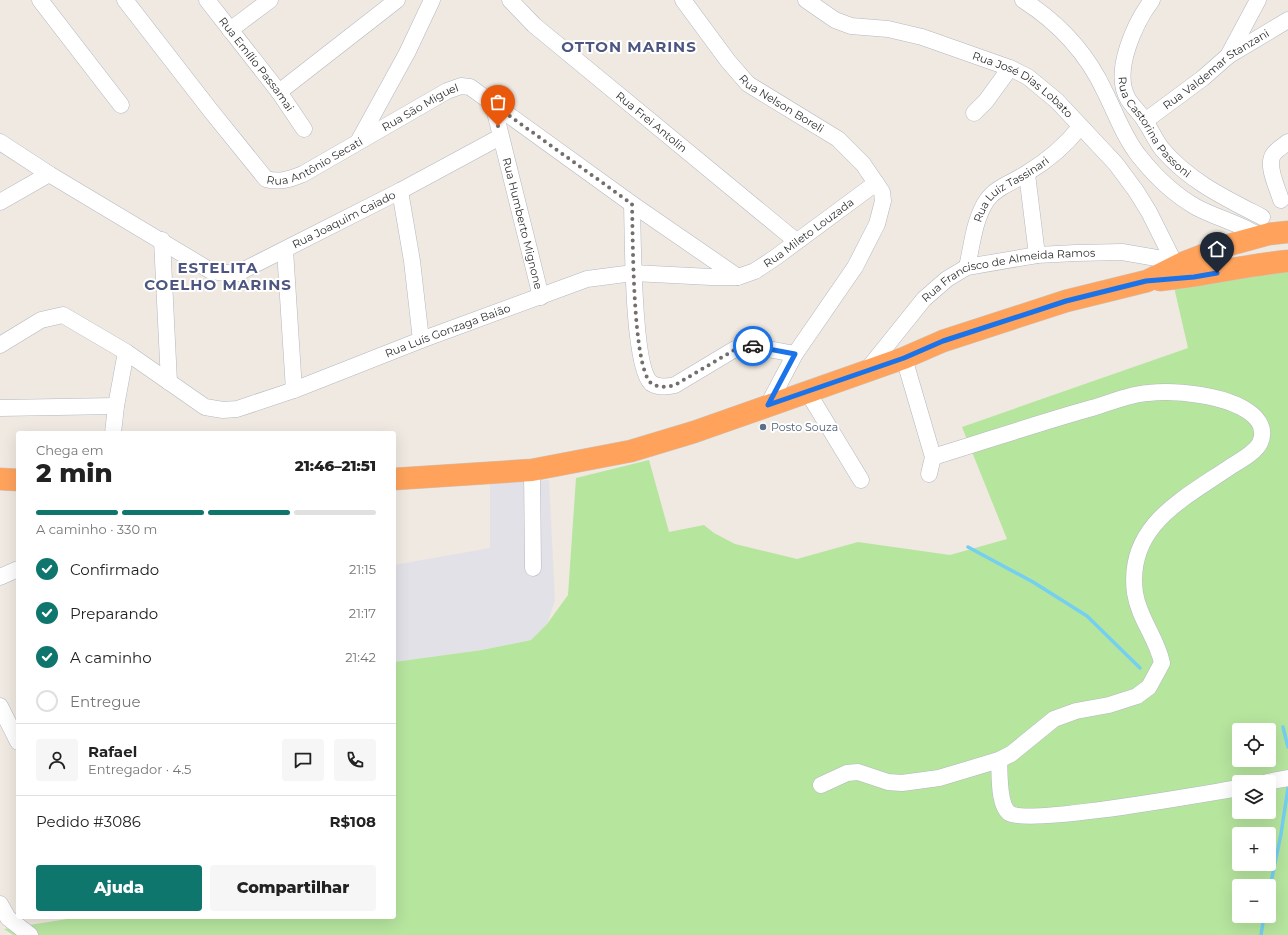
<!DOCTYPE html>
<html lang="pt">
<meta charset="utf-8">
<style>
:root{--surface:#fff;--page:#f6f6f6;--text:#222;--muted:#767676;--line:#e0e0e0;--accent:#0f766e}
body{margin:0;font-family:Montserrat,sans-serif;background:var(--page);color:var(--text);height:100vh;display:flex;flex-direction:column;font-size:15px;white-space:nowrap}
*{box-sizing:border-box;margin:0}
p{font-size:13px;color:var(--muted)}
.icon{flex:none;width:22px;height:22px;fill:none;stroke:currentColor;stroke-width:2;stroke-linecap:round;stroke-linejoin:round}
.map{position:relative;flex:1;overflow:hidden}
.sheet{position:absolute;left:16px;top:431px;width:380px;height:488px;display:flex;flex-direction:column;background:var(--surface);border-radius:4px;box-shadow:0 4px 16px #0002}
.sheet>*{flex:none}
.fabs{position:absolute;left:1232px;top:723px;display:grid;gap:8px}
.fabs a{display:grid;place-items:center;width:44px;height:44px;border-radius:4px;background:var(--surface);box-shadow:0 4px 16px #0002;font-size:20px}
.pin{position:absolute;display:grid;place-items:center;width:34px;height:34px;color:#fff;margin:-41px -17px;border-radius:50% 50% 50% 0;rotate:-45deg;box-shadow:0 0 4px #0007}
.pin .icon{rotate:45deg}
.courier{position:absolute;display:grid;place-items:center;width:40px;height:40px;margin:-20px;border:3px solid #1a73e8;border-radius:50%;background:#fff;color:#222;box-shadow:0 1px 5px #0007}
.head em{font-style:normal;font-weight:800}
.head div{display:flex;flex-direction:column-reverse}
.head{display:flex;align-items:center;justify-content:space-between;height:68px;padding:0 20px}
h1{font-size:26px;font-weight:800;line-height:30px}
.bar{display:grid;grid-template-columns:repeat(4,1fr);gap:6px 4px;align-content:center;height:48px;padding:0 20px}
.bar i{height:5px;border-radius:3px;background:var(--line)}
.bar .current{background:var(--accent)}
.bar p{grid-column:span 4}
.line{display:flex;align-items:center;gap:10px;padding:0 20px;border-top:1px solid var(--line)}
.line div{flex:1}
.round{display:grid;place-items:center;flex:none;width:42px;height:42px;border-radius:4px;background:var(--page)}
ol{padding:0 20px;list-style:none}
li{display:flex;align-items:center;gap:12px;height:44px}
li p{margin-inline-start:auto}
li .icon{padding:4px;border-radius:50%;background:var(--accent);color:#fff;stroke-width:4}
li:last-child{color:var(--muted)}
li i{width:22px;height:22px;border:2px solid var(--line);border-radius:50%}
.primary-button{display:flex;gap:8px;margin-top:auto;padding:8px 20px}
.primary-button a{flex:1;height:46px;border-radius:4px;background:var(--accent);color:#fff;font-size:16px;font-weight:800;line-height:46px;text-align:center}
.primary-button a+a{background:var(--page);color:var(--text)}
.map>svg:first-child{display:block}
.industrial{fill:#e3e1e8}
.green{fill:#b6e59e;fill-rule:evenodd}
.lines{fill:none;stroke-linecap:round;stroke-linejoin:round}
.stream{stroke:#75cff0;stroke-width:3.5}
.minor-casing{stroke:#b4b7c1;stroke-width:17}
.highway-casing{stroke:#c9c9c9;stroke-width:23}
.minor{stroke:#fff;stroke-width:16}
.highway{stroke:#ffa35c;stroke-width:22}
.done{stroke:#726f6d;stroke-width:4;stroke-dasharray:0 7.2}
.route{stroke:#1a73e8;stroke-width:5}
.service-dot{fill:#5c6f8a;stroke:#fff;stroke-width:1.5}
.labels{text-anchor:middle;stroke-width:4;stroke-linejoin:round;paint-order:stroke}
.street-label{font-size:11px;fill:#2e2e2e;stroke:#fff}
.service-label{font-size:11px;fill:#4e5e75;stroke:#fff;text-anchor:start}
.district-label{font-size:15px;font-weight:bold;letter-spacing:1px;fill:#4d5680;stroke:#fff}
</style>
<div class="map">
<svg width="1288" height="935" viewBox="0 0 1288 935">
<rect width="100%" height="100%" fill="#efe9e1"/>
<path class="industrial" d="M549,480L555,600L547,624L531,640L482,650L394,662V565L490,548V484Z"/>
<path class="green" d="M1288,268V935H13L4,929L80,917H394V662L482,650L531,640L547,624L568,595L576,478L649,460L669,532L704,525L714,533L735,544L797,559L858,542L950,555L1007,539L962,427L1188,348L1174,287ZM1239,730H1269V760H1239ZM1239,782H1269V812H1239ZM1239,834H1269V864H1239ZM1239,886H1269V916H1239Z"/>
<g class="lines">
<path class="stream" d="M968,547L1033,582L1087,616L1140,668
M1283,727L1288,747
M1269,892L1281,834L1288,788
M1261,935L1264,916"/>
<g class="minor-casing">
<g id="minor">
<path d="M40,0L121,105"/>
<path id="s1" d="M125,0L211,111L266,179C280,183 290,179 303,174L447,91L461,86L470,87L632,204L738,277"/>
<path id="s2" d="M207,0L279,92L304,129"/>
<path id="s3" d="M510,0L534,25L796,241"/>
<path id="s4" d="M683,0L728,61L748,84L838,139L863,164L882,192L883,201L877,224L855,267L795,354L768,405"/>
<path id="s5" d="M806,0L835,20L851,26L888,29L922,37L1010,68L1028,77L1057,101L1116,164L1136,191L1149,212L1173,260"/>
<path d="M1023,0C1059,23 1087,53 1105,92C1116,114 1124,137 1139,156C1154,175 1175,195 1196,207C1216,218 1240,223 1259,236"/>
<path id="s6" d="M1152,0C1135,23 1112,71 1128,99C1133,107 1140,113 1145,121C1151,130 1155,140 1162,149C1189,181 1225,198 1262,217"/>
<path d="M230,30L270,0"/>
<path d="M1228,56L1258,0"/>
<path d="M279,92L397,0"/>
<path id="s7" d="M493,104L541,297"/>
<path d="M974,113L986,101L1010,68"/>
<path id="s8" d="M1145,121L1203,78L1228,56L1288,20"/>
<path id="s9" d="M0,142L49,174L211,271L227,273H238L400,191L500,137"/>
<path d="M358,142L407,53L432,0"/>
<path d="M1027,174L1037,255"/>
<path d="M400,191L412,261L421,340"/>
<path d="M1281,200C1278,189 1266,166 1273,155C1277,149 1283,146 1288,142"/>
<path d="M0,202L49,174"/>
<path d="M632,204C633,233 632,366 651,383C658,388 667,387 675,385L735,349L752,346L795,354"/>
<path d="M162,240L169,382"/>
<path d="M285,250L294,390"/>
<path id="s10" d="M967,267C972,246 974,219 987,200C996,187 1014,182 1027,173C1047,161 1065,146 1080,127"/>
<path id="s11" d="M0,345L41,320L63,315L126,352L205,407L223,410L237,409L294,390L421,340L587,279L633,273L711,277H738L755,271L776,257L876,183"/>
<path d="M904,358L933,457L929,474"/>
<path id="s12" d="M867,370L924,299L947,279L967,267L1037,255L1076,253L1122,252L1180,262"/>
<path d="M807,391L861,480"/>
<path d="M0,408L116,406"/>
<path d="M113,433L116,406L126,352"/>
<path d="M532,470L533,568"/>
<path d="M0,577L18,569"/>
<path d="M0,706L18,742"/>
<path d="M999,760C1000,774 998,804 1009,813C1028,826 1207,793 1239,788"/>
<path d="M1267,782L1288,778"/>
<path d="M821,785L847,773L858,772L888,782L902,783L939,778L999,760L1011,754L1054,719L1076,711L1109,705L1137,696L1149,687L1162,663C1157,638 1139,619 1135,593C1126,526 1183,499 1230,467C1239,461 1255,453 1260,443C1266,430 1259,419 1249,412C1225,395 1177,390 1148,393C1130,394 1110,403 1092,408C1038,423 986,441 933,457"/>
<path d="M0,904L8,918L30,935"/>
</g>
</g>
<g class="highway-casing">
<path id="highway" d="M1160,280C1203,276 1245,265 1288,261
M0,479L18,480
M394,479L532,470L631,451L694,432L904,358L943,341L1066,301L1147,281L1183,263L1229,245L1269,234L1288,232"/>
</g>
<use href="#minor" class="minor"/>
<use href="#highway" class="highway"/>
</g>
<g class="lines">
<path class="done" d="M498,126L493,104L632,204C633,233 632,366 651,383C658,388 667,387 675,385L736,349L753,346"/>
<path class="route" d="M753,346L795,354L768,405L904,358L943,341L1066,301L1146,281L1194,277L1217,273"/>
</g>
<circle class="service-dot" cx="763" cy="427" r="4"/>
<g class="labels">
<g class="street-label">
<text dy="4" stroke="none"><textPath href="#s2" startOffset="81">Rua Emílio Passamai</textPath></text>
<text dy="4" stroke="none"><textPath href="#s8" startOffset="88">Rua Valdemar Stanzani</textPath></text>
<text dy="4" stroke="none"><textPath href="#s5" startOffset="237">Rua José Dias Lobato</textPath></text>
<text dy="4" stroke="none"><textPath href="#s4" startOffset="145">Rua Nelson Boreli</textPath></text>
<text dy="4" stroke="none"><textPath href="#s1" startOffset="401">Rua São Miguel</textPath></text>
<text dy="4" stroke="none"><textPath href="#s3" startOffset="187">Rua Frei Antolin</textPath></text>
<text dy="4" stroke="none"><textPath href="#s6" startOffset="144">Rua Castorina Passoni</textPath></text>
<text dy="4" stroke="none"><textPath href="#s1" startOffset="281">Rua Antônio Secati</textPath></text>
<text dy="4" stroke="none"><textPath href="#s10" startOffset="95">Rua Luiz Tassinari</textPath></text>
<text dy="4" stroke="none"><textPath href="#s9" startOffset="393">Rua Joaquim Caiado</textPath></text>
<text dy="4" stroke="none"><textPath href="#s7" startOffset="123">Rua Humberto Mignone</textPath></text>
<text dy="4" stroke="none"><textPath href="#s11" startOffset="881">Rua Mileto Louzada</textPath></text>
<text dy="4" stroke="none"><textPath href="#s12" startOffset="182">Rua Francisco de Almeida Ramos</textPath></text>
<text dy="4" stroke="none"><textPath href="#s11" startOffset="497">Rua Luís Gonzaga Baião</textPath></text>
</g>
<g class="service-label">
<text x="771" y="431">Posto Souza</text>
</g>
<g class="district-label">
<text x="629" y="52">OTTON MARINS</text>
<text x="218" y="273">ESTELITA<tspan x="218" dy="17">COELHO MARINS</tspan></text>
</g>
</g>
</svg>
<div class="fabs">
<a><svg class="icon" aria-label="locate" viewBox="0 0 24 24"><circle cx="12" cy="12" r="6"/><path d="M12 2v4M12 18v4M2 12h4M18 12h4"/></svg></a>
<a><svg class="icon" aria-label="layers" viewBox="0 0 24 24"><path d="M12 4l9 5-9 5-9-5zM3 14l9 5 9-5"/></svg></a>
<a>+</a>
<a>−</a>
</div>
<div class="pin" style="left:498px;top:126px;background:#ea580c"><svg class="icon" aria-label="bag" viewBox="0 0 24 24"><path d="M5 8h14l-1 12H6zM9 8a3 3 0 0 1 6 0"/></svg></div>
<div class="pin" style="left:1217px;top:273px;background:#1f2937"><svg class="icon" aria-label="home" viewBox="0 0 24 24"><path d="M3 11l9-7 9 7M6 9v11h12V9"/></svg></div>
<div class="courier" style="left:753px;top:346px"><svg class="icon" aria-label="car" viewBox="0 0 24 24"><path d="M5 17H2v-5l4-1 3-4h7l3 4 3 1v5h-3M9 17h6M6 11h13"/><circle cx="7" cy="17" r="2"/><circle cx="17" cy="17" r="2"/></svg></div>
<section class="sheet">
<div class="head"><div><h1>2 min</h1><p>Chega em</p></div><em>21:46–21:51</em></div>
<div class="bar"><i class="current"></i><i class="current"></i><i class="current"></i><i></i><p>A caminho · 330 m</p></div>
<ol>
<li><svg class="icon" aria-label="check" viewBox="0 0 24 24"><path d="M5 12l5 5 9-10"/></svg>Confirmado<p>21:15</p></li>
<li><svg class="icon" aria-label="check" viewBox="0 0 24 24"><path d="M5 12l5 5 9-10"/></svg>Preparando<p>21:17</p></li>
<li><svg class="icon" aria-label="check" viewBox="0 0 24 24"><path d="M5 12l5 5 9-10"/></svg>A caminho<p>21:42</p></li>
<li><i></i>Entregue</li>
</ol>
<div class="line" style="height:72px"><a class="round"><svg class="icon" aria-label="person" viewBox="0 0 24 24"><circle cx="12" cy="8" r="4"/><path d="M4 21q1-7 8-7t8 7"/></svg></a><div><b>Rafael</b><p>Entregador · 4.5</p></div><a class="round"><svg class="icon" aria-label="chat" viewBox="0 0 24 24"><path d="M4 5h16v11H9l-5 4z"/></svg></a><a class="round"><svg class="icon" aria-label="phone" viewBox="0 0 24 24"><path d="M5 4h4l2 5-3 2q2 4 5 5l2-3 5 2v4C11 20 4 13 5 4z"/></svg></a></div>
<div class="line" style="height:52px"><div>Pedido #3086</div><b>R$108</b></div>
<div class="primary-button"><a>Ajuda</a><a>Compartilhar</a></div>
</section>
</div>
